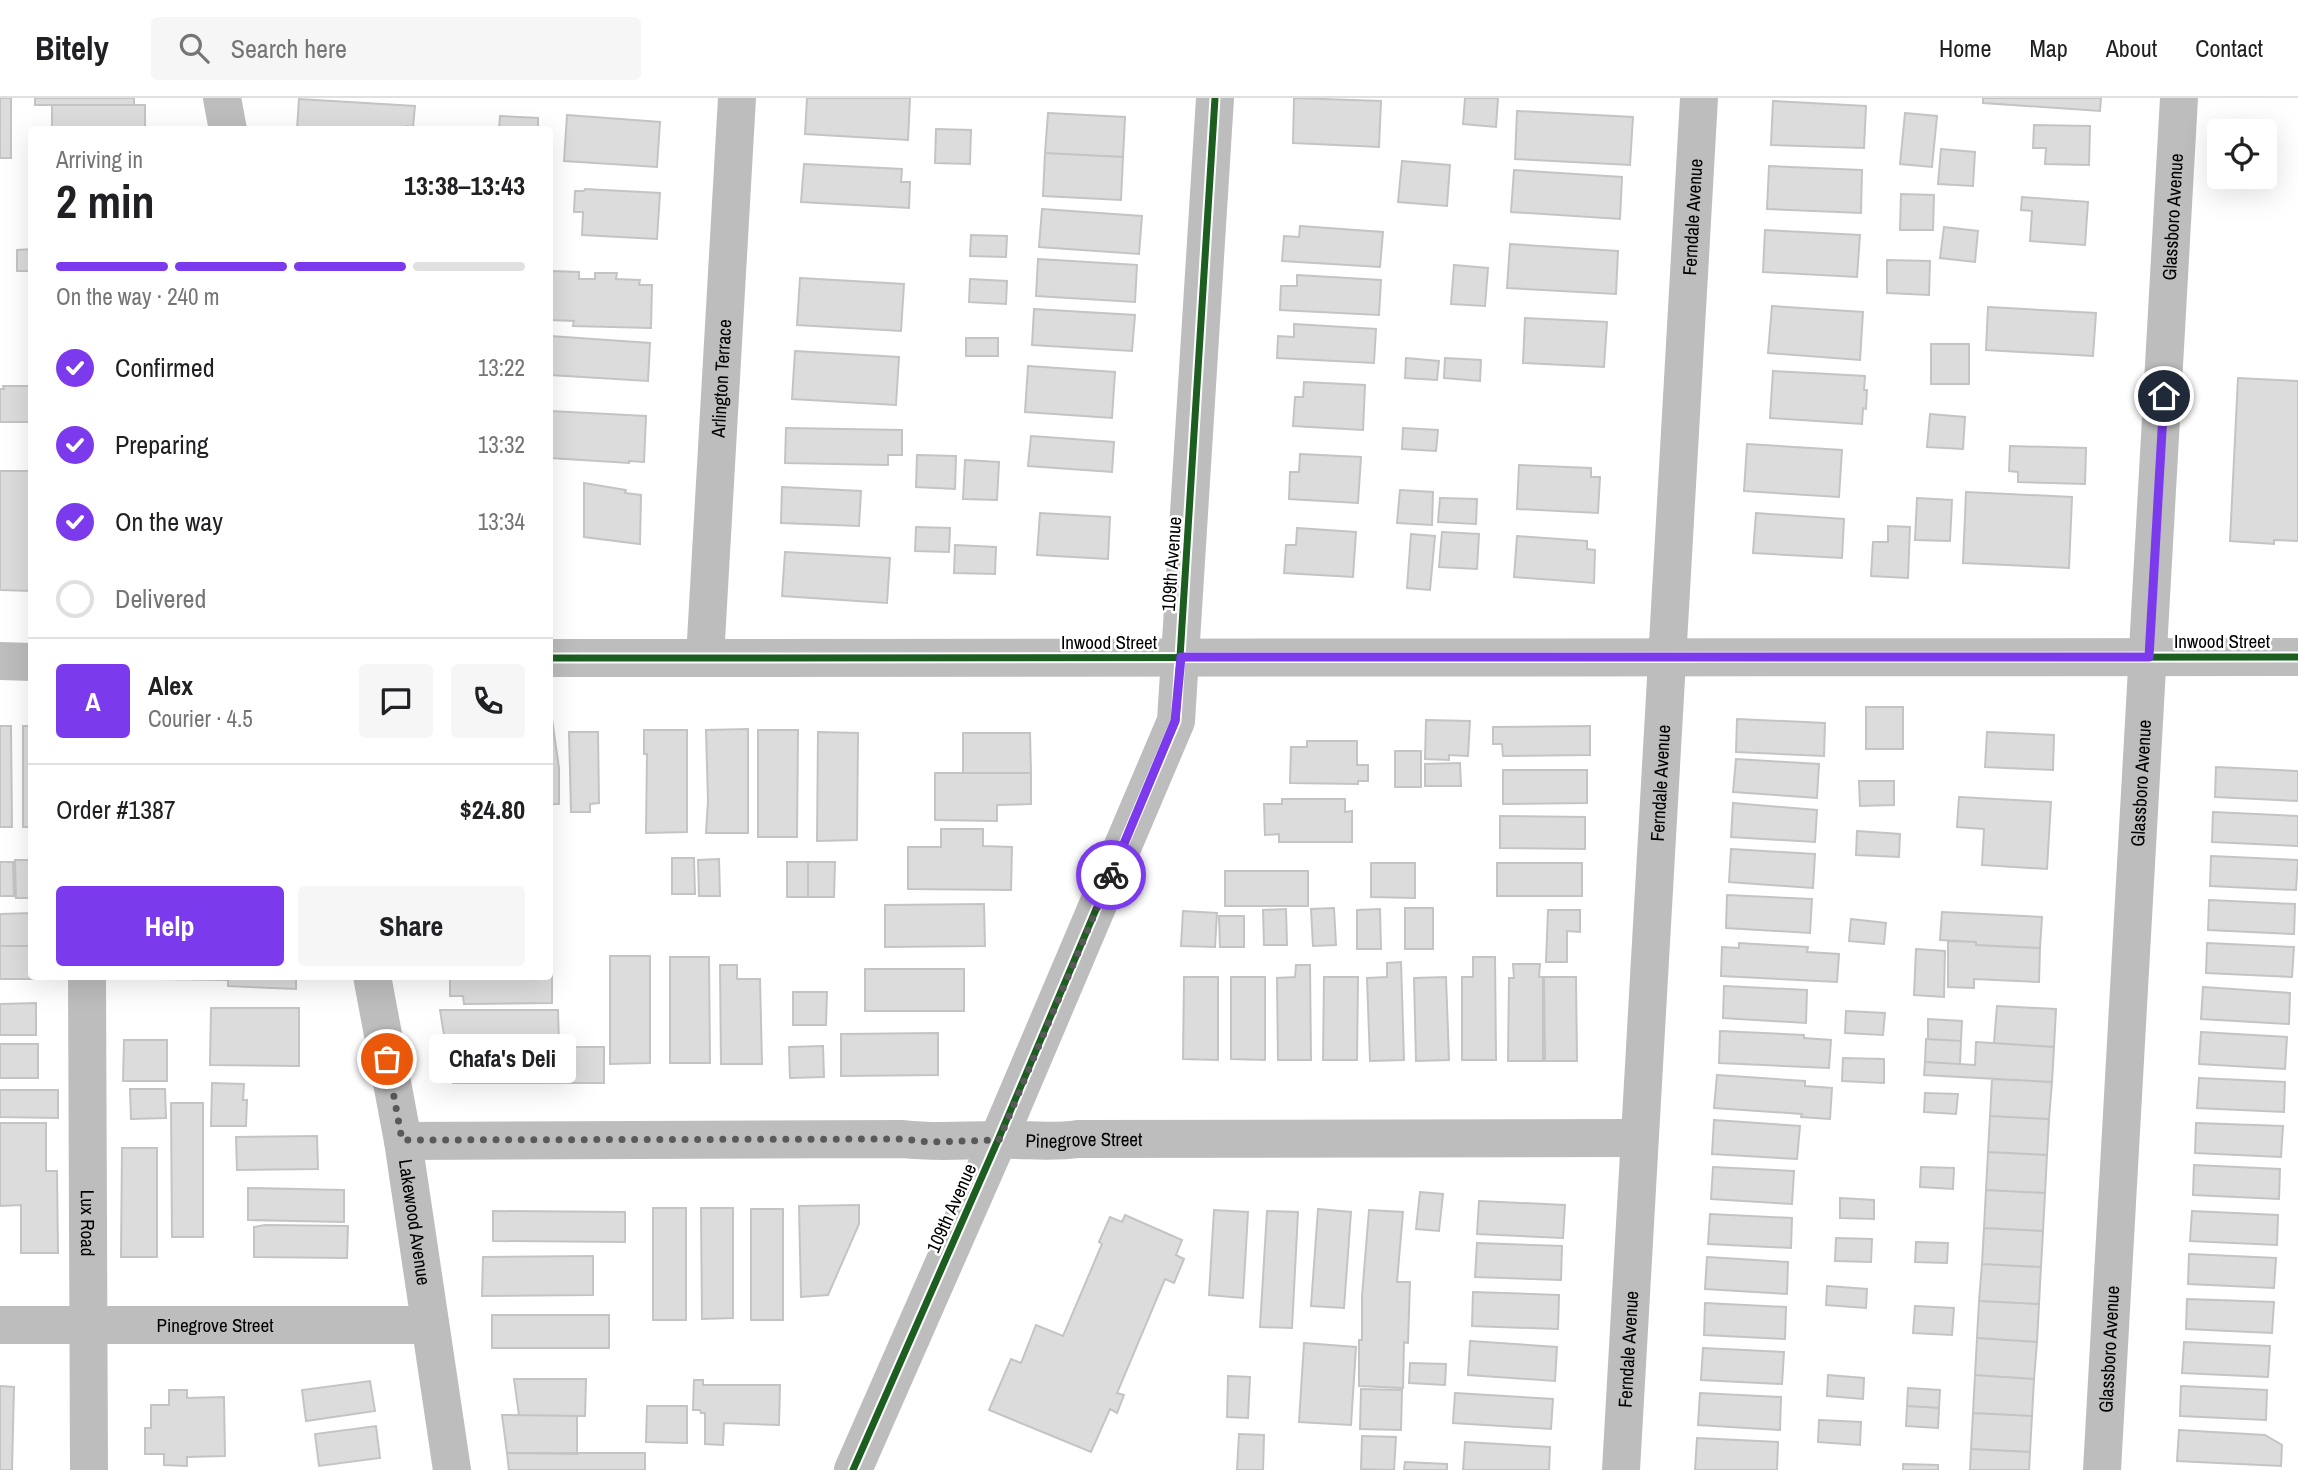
<!DOCTYPE html>
<meta charset="utf-8">
<style>
:root{--surface:#fff;--page:#f6f6f6;--text:#202124;--muted:#757577;--line:#e0e0e0;--accent:#7c3aed}
body{margin:0;font-family:"Archivo Narrow",sans-serif;background:var(--page);color:var(--text);height:100vh;display:flex;flex-direction:column;font-size:26px;white-space:nowrap}
*{box-sizing:border-box;margin:0}
p{font-size:23px;color:var(--muted)}
.icon{flex:none;width:38px;height:38px;fill:none;stroke:currentColor;stroke-width:2;stroke-linecap:round;stroke-linejoin:round}
.map{position:relative;flex:1;overflow:hidden}
.panel{position:absolute;left:28px;top:28px;width:525px;height:854px;display:flex;flex-direction:column;background:var(--surface);border-radius:7px;box-shadow:0 7px 28px #0002}
.panel>*{flex:none}
.buttons{position:absolute;left:2207px;top:21px;display:grid;gap:14px}
.buttons a{display:grid;place-items:center;width:70px;height:70px;border-radius:7px;background:var(--surface);box-shadow:0 7px 28px #0002;font-size:35px}
.pin{position:absolute;display:grid;place-items:center;width:60px;height:60px;color:#fff;margin:-30px;border:4px solid #fff;border-radius:50%;box-shadow:0 2px 7px #0007}
.courier{position:absolute;display:grid;place-items:center;width:70px;height:70px;margin:-35px;border:5px solid #7c3aed;border-radius:50%;background:#fff;color:#222;box-shadow:0 2px 9px #0007}
.bubble{position:absolute;height:49px;border-radius:7px;background:var(--surface);box-shadow:0 7px 28px #0002;font-size:23px;font-weight:700;line-height:49px;text-align:center}
.head em{font-style:normal;font-weight:700}
.head div{display:flex;flex-direction:column-reverse}
.head{display:flex;align-items:center;justify-content:space-between;height:119px;padding:0 28px}
h1{font-size:46px;font-weight:700;line-height:52px}
.bar{display:grid;grid-template-columns:repeat(4,1fr);gap:10px 7px;align-content:center;height:84px;padding:0 28px}
.bar i{height:9px;border-radius:5px;background:var(--line)}
.bar .on{background:var(--accent)}
.bar p{grid-column:span 4}
.line{display:flex;align-items:center;gap:18px;padding:0 28px;border-top:2px solid var(--line)}
.line div{flex:1}
.round{display:grid;place-items:center;flex:none;width:74px;height:74px;border-radius:7px;background:var(--page)}
ol{padding:0 28px;list-style:none}
li{display:flex;align-items:center;gap:21px;height:77px}
li p{margin-inline-start:auto}
li .icon{padding:7px;border-radius:50%;background:var(--accent);color:#fff;stroke-width:4}
li:last-child{color:var(--muted)}
li i{width:38px;height:38px;border:4px solid var(--line);border-radius:50%}
.primary-button{display:flex;gap:14px;margin-top:auto;padding:14px 28px}
.primary-button a{flex:1;height:80px;border-radius:7px;background:var(--accent);color:#fff;font-size:28px;font-weight:700;line-height:80px;text-align:center}
.primary-button a+a{background:var(--page);color:var(--text)}
header{display:flex;align-items:center;gap:42px;box-sizing:border-box;height:98px;padding:0 35px;background:var(--surface);border-bottom:2px solid var(--line)}
header strong{font-size:33px}
nav{display:flex;gap:38px;margin-inline-start:auto;font-size:24px}
.search{width:490px;height:63px;background:var(--page);display:flex;align-items:center;gap:18px;box-sizing:border-box;padding:0 24px;border-radius:7px;color:var(--muted);font-size:26px}
.map>svg:first-child{display:block}
.building{fill:#dcdcdc;stroke:#c4c4c4;stroke-width:2}
.lines{fill:none;stroke-linecap:round;stroke-linejoin:round}
.street{stroke:#bdbdbd;stroke-width:38}
.cycleway-casing{stroke:#fff;stroke-width:11}
.cycleway{stroke:#1b5e20;stroke-width:7}
.done{stroke:#595959;stroke-width:7;stroke-dasharray:0 12.6}
.route{stroke:#7c3aed;stroke-width:9}
.labels{text-anchor:middle;stroke-width:5;stroke-linejoin:round;paint-order:stroke}
.street-label{font-size:19px;fill:#000;stroke:#fff}
</style>
<header>
<strong>Bitely</strong>
<div class="search"><svg class="icon" aria-label="search" viewBox="0 0 24 24"><circle cx="10" cy="10" r="6"/><path d="M15 15l6 6"/></svg>Search here</div>
<nav><a>Home</a><a>Map</a><a>About</a><a>Contact</a></nav>
</header>
<div class="map">
<svg width="2298" height="1372" viewBox="0 0 2298 1372">
<rect width="100%" height="100%" fill="#fff"/>
<path class="building" d="M0,0H11V60H0Z
M35,0H134V7H35Z
M807,0H910L908,42L805,36Z
M1294,0L1381,3L1379,49L1293,45Z
M1465,0H1498L1496,29L1463,26Z
M1983,0H2101L2100,13L1983,5Z
M299,1L415,8L413,29L406,28L405,32H297Z
M1773,3L1866,8L1864,50L1771,47Z
M52,7H145V32H52Z
M1517,13L1633,19L1630,67L1515,61Z
M1048,15L1125,19L1123,59L1045,55Z
M1905,15L1937,18L1932,69L1900,66Z
M567,17L660,24L657,69L564,63Z
M500,18L538,20V32H499Z
M2034,27L2090,28L2089,67L2045,66L2046,50H2033Z
M936,31L971,32L970,66L935,65Z
M1941,51L1975,54L1973,88L1938,86Z
M1045,55L1123,59L1121,102L1043,98Z
M1402,63L1450,67L1447,108L1398,104Z
M804,66L902,71L901,84H910L909,110L801,104Z
M1769,68L1862,72L1861,115L1767,111Z
M1514,72L1622,79L1620,121L1511,114Z
M585,91L660,95L657,141L582,137L583,114H574L575,93H584Z
M1901,96L1934,97L1933,132H1900Z
M2022,99L2088,104L2085,147L2030,143L2032,113L2021,112Z
M1042,111L1142,118L1139,156L1039,149Z
M1300,128L1383,134L1380,169L1282,163L1284,138L1299,139Z
M1944,129L1978,133L1975,164L1940,160Z
M1765,132L1860,137L1857,179L1763,174Z
M971,137L1007,138L1006,159L970,158Z
M1510,146L1618,153L1616,196L1507,190Z
M32,151V173H17V152Z
M1038,161L1137,167L1135,204L1036,198Z
M1887,162L1930,163L1929,197L1887,195Z
M1454,167L1488,170L1485,208L1451,206Z
M551,173L579,174V181H595V175H617L616,181L640,182L639,187H652L651,230L573,228L574,223L551,222Z
M1297,177L1381,182L1379,217L1280,212L1281,188H1297Z
M800,180L904,186L901,233L797,227Z
M970,181L1007,183L1006,206L969,204Z
M1772,208L1863,214L1860,262L1768,255Z
M1988,209L2096,215L2093,258L1986,252Z
M1034,211L1135,217L1132,253L1032,247Z
M1525,220L1607,224L1604,269L1523,265Z
M1294,226L1376,231L1374,265L1277,260L1278,238L1294,239Z
M550,238L650,245L648,283L550,277Z
M966,240H998V258H966Z
M1931,246H1969V286H1931Z
M795,253L899,259L896,307L792,301Z
M1406,260L1439,263L1437,282L1405,280Z
M1445,260L1481,262L1480,283L1444,280Z
M1028,268L1115,274L1112,320L1025,314Z
M1773,273L1865,278L1864,292H1867L1866,311L1863,310L1862,326L1770,320Z
M2238,280L2298,283V443L2274,442V446L2230,443Z
M1304,284L1365,287L1363,332L1293,328L1295,299H1303Z
M3,288H32V324H0V291H4Z
M550,313L646,318L644,364L629,363V365L550,360Z
M1930,316L1965,319L1963,351L1927,349Z
M786,330L902,332V357H888V367L785,365Z
M1403,330L1438,332L1436,353L1402,351Z
M1031,338L1114,344L1112,374L1028,368Z
M1747,346L1842,352L1839,399L1744,393Z
M2010,348L2086,350L2085,386L2018,384V374L2009,373Z
M1300,356L1361,359L1358,405L1289,401L1290,374H1299Z
M917,357L956,358L955,391L916,389Z
M965,362L999,364L997,402L963,401Z
M1519,367L1591,370V379H1600L1598,415L1517,411Z
M0,373H32V493L0,492Z
M584,385L626,392L625,395L641,397L640,446L584,439Z
M782,389L861,393L859,428L781,425Z
M1400,392L1433,394L1432,427L1397,425Z
M1966,394L2072,399L2069,470L1963,465Z
M1440,400L1477,401L1476,426L1438,424Z
M1917,400L1952,402L1950,443L1915,442Z
M1040,415L1110,419L1108,461L1037,457Z
M1756,415L1844,421L1842,460L1753,455Z
M1888,428L1910,429L1908,480L1871,478L1873,444H1888Z
M916,429L950,430L949,454L915,453Z
M1297,430L1356,434L1353,479L1284,475L1286,447H1296Z
M1442,434L1479,436L1477,471L1439,469Z
M1411,436L1435,438L1430,492L1407,490Z
M1517,438L1587,443V451L1595,452L1594,485L1514,479Z
M955,447L996,449L995,476L954,475Z
M785,454L890,460L887,505L782,498Z
M1866,609H1903V651H1866Z
M550,621H552L559,670V706H550Z
M1737,621L1825,625L1824,658L1736,654Z
M1426,622L1470,623L1468,658L1449,657V662L1425,661Z
M0,628H11L12,729H0Z
M23,628H32V729H23Z
M1590,628V657L1503,658L1502,646H1493V629Z
M748,631V735H706L708,703L706,632Z
M644,632H687V734L646,735L647,656H644Z
M758,632H798L797,739H758Z
M569,634H598L599,705L590,706V714H571Z
M818,634L858,635L857,742L817,743Z
M1987,634L2054,637L2053,672L1985,669Z
M963,635H1030L1031,675H963Z
M1307,643H1357V667H1368V683H1358V686L1290,685L1291,649H1307Z
M1395,653H1421V689H1395Z
M1736,661L1819,666L1817,700L1733,694Z
M1460,665L1461,688H1425V666Z
M2216,669L2298,673V703L2215,699Z
M1503,672H1587V705L1503,706Z
M935,675H1031V706L997,707V723L935,722Z
M1859,683H1894V707L1860,708Z
M1959,699L2051,704L2047,771L1982,767L1984,731L1957,729Z
M1282,701H1345V714L1352,713V744H1279V736L1265,737L1264,706H1282Z
M1733,705L1817,712L1815,744L1731,739Z
M2213,714L2298,718V748L2212,744Z
M1500,718L1585,719V751L1500,750Z
M941,731H983V748L1012,749L1011,792L908,791V749H941Z
M1857,733L1900,736L1899,759L1856,757Z
M1731,751L1815,756L1813,790L1729,784Z
M2211,758L2298,762L2296,792L2210,788Z
M672,760H694L695,796H672Z
M719,761L720,798H699L698,762Z
M15,762H32V800H16Z
M0,764H13L14,798H0Z
M787,764H808V799H787Z
M808,764H835L834,799H808Z
M1371,765H1415V800L1371,799Z
M1497,765H1582V798H1497Z
M1225,773H1308V808H1225Z
M1727,797L1812,801L1810,835L1726,830Z
M2209,802L2295,806L2294,836L2208,832Z
M984,806L985,848L885,849V807Z
M1334,810L1336,847L1313,848L1311,811Z
M1405,810H1433V851H1405Z
M1286,811L1287,847H1264L1263,812Z
M1380,811L1381,851H1357V812Z
M1548,812H1580V834L1567,833V864H1546Z
M1183,813L1217,815L1215,849L1181,848Z
M1942,814L2042,819L2040,850L1976,847V844L1940,842Z
M32,815V848H0V816Z
M1219,818H1244V849H1220Z
M1851,821L1886,825L1884,846L1849,843Z
M1948,843L1976,844V847L2040,850L2039,884L1974,881V890L1948,889Z
M1739,845L1808,849L1807,854L1839,856L1837,884L1721,878L1722,849L1739,850Z
M2207,845L2294,849L2292,879L2206,875Z
M0,848H32V878H44L45,881H0Z
M1916,851L1945,853L1944,899L1914,897Z
M610,858H650V965L610,966Z
M670,859H709L710,965H670Z
M1473,859H1495L1496,962H1462V879H1473Z
M1401,864L1404,962L1370,963L1367,880L1387,879V865Z
M550,865H552V905L464,906L463,898H450V878H550Z
M1513,866H1540L1539,879H1543V963H1508L1509,880H1514Z
M720,867H737V881H760L762,966H721Z
M1296,867H1310L1311,962H1278L1277,880L1295,879Z
M865,871H964V913H865Z
M159,878H296V891L228,888V882L159,881Z
M1184,879H1218V962L1183,961Z
M1231,879H1265V962L1231,961Z
M1324,879H1358L1357,962H1323Z
M1446,879L1449,962L1416,963L1414,880Z
M1544,879H1576L1577,963H1545Z
M1724,888L1807,892L1806,925L1723,920Z
M2203,889L2290,895L2289,926L2201,921Z
M793,894H827L826,927H793Z
M36,905V937H0V906Z
M1997,908L2056,911L2054,949L1994,945Z
M211,910H299V968L210,967Z
M440,912H558L559,948L446,949Z
M1846,913L1885,915L1883,937L1845,935Z
M1928,921L1962,923L1961,943L1928,941Z
M1720,933L1804,937V940L1831,942L1829,970L1719,965Z
M2201,934L2287,939L2285,971L2199,966Z
M938,935V977L841,978V936Z
M1926,941L1961,943L1960,966L1925,964Z
M124,942H167V983H123Z
M1976,944L2054,949L2052,984L1924,977L1925,964L1975,967Z
M0,946H38V980H0Z
M823,948L824,979L790,980L789,949Z
M446,949H604V985H453Z
M1843,960L1884,961V985L1842,983Z
M1717,977L1805,983V988L1832,990L1830,1021L1801,1019L1802,1016L1714,1010Z
M2199,980L2285,984L2284,1014L2197,1010Z
M1992,981L2052,984L2049,1021L1990,1018Z
M212,985L244,986L243,1002H247L246,1028H211Z
M130,991H165L166,1020L131,1021Z
M0,992H58V1020L0,1019Z
M1925,995L1958,996L1956,1016L1924,1014Z
M171,1005H203V1139H172Z
M1990,1018L2049,1021L2047,1057L1988,1054Z
M1714,1022L1800,1028L1797,1061L1712,1056Z
M0,1025H46V1073H57L58,1155H21V1107L0,1108Z
M2196,1025L2283,1028L2281,1059L2195,1055Z
M317,1038L318,1071L237,1072L236,1039Z
M122,1050H157V1159H121Z
M1988,1054L2047,1057L2045,1095L1986,1092Z
M2194,1067L2280,1071L2279,1101L2193,1097Z
M1713,1069L1794,1073L1792,1106L1711,1101Z
M1921,1069L1954,1070L1953,1091L1920,1089Z
M248,1090L344,1092V1124L248,1122Z
M1986,1092L2045,1095L2043,1133L1984,1130Z
M1420,1094L1443,1096L1439,1133L1416,1131Z
M1840,1100L1874,1102V1121L1840,1120Z
M1479,1103L1565,1107L1563,1140L1477,1136Z
M859,1107V1126L828,1197L801,1199L799,1108Z
M653,1110H686V1222H653Z
M701,1110H733V1220L702,1221Z
M751,1111H783V1222H751Z
M1318,1111L1351,1114L1344,1210L1311,1208Z
M1214,1112L1248,1114L1243,1200L1209,1197Z
M1369,1112L1403,1114L1397,1184H1410L1408,1245L1404,1244L1403,1290L1359,1288V1242H1362V1198Z
M493,1113L625,1114V1144L493,1143Z
M1267,1113L1298,1114L1292,1230L1260,1229Z
M2192,1113L2278,1117L2277,1147L2190,1143Z
M1710,1116L1792,1120L1791,1150L1708,1146Z
M1125,1117L1182,1142L1176,1157L1184,1161L1174,1185L1165,1181L1117,1295L1124,1297L1117,1315L1110,1311L1091,1354L989,1312L1011,1261L1021,1265L1036,1227L1063,1238L1102,1146L1099,1144L1110,1119L1122,1124Z
M265,1127L348,1128L347,1160L254,1159V1129Z
M1984,1130L2043,1133L2041,1169L1982,1166Z
M1836,1140L1872,1141L1871,1164L1835,1163Z
M1916,1144L1948,1145L1947,1165L1915,1164Z
M1477,1145L1562,1148L1561,1182L1475,1179Z
M2189,1156L2276,1160L2274,1190L2188,1186Z
M593,1158V1197L482,1198L483,1159Z
M1707,1159L1788,1164L1787,1196L1705,1191Z
M1982,1166L2041,1169L2039,1206L1979,1203Z
M1827,1188L1867,1191L1866,1210L1826,1207Z
M1473,1194L1559,1197L1558,1231L1472,1228Z
M2187,1201L2274,1204L2272,1235L2186,1231Z
M1979,1203L2039,1206L2037,1244L1977,1240Z
M1705,1205L1786,1209L1785,1241L1704,1237Z
M1915,1208L1954,1210L1952,1237L1913,1235Z
M492,1217H609V1250H492Z
M1977,1240L2037,1244L2034,1281L1975,1277Z
M1470,1243L1557,1249L1555,1283L1468,1277Z
M2184,1244L2270,1248L2268,1279L2182,1275Z
M1304,1245L1356,1249L1351,1327L1299,1324Z
M1703,1250L1784,1254L1782,1286L1701,1282Z
M1410,1265L1446,1266L1445,1287L1409,1285Z
M1828,1277L1864,1280L1863,1301L1827,1298Z
M1975,1277L2034,1281L2032,1318L1973,1315Z
M1228,1278L1250,1279L1248,1320L1227,1319Z
M514,1281H586L585,1318L519,1317Z
M694,1282H703V1287H780L779,1327L724,1325L723,1347L705,1346V1315H701L700,1312H693Z
M370,1283L375,1313L306,1323L302,1292Z
M0,1288L14,1289L12,1372H0Z
M2181,1288L2267,1292L2266,1322L2180,1318Z
M1908,1290L1940,1292L1939,1310L1907,1308Z
M1361,1291L1402,1292L1401,1332L1360,1331Z
M169,1292H187V1300L224,1299L225,1358L187,1359V1368L164,1367V1356H145V1330H151V1307H169Z
M1455,1295L1553,1301L1551,1331L1453,1325Z
M1700,1295L1781,1299L1780,1332L1698,1327Z
M647,1308H687V1345L646,1344Z
M1907,1308L1939,1310L1938,1330L1906,1328Z
M1973,1315L2032,1318L2030,1354L1971,1351Z
M502,1317L577,1318V1356L507,1355Z
M1819,1322L1861,1324L1860,1347L1818,1344Z
M376,1328L380,1360L319,1368L315,1336Z
M2179,1332L2265,1337L2282,1347L2281,1368L2177,1363Z
M1239,1336L1264,1337L1263,1372H1237Z
M1362,1338L1396,1339L1394,1372L1361,1371Z
M1697,1340L1778,1344L1777,1372H1695Z
M1465,1344L1550,1349L1549,1372H1463Z
M1971,1351L2030,1354L2029,1372H1970Z
M507,1355H645V1372H509Z
M1405,1364L1447,1366V1372H1404Z
M1903,1366L1938,1367V1372H1903Z"/>
<g class="lines">
<g class="street">
<path d="M222,0L228,32"/>
<path d="M550,560L2298,559"/>
<path id="s1" d="M705,560L737,0"/>
<path d="M0,563L32,564"/>
<path id="s2" d="M87,878L89,1372"/>
<path id="s3" d="M372,878L403,1043L452,1372"/>
<path id="s4" d="M403,1043L903,1041C934,1045 965,1042 996,1042C1024,1041 1050,1045 1078,1041L1639,1040"/>
<path id="s5" d="M0,1227H430"/>
<path d="M853,1372L998,1042L1176,623L1215,0"/>
<path id="s6" d="M1621,1372L1699,0"/>
<path id="s7" d="M2102,1372L2179,0"/>
</g>
<g class="cycleway-casing">
<path id="cycleway" d="M550,560L2298,559
M853,1372L998,1042L1176,623L1215,0"/>
</g>
<use href="#cycleway" class="cycleway"/>
</g>
<g class="lines">
<path class="done" d="M387,961L402,1042L903,1041L928,1044L999,1042L1111,777"/>
<path class="route" d="M1111,777L1175,623L1181,559H2149L2164,298"/>
</g>
<g class="labels">
<g class="street-label">
<text dy="7" stroke="none"><textPath href="#s6" startOffset="1255">Ferndale Avenue</textPath></text>
<text dy="7" stroke="none"><textPath href="#s7" startOffset="1255">Glassboro Avenue</textPath></text>
<text dy="7" stroke="none"><textPath href="#s1" startOffset="280">Arlington Terrace</textPath></text>
<text transform="translate(1171 466) rotate(-86)" y="7">109th Avenue</text>
<text x="2222" y="550">Inwood Street</text>
<text x="1109" y="551">Inwood Street</text>
<text dy="7" stroke="none"><textPath href="#s6" startOffset="688">Ferndale Avenue</textPath></text>
<text dy="7" stroke="none"><textPath href="#s7" startOffset="688">Glassboro Avenue</textPath></text>
<text dy="7" stroke="none"><textPath href="#s4" startOffset="681">Pinegrove Street</textPath></text>
<text transform="translate(951 1110) rotate(-66)" y="7">109th Avenue</text>
<text dy="7" stroke="none"><textPath href="#s2" startOffset="247">Lux Road</textPath></text>
<text dy="7" stroke="none"><textPath href="#s3" startOffset="250">Lakewood Avenue</textPath></text>
<text dy="7" stroke="none"><textPath href="#s5" startOffset="215">Pinegrove Street</textPath></text>
<text dy="7" stroke="none"><textPath href="#s6" startOffset="121">Ferndale Avenue</textPath></text>
<text dy="7" stroke="none"><textPath href="#s7" startOffset="121">Glassboro Avenue</textPath></text>
</g>
</g>
</svg>
<div class="buttons">
<a><svg class="icon" aria-label="locate" viewBox="0 0 24 24"><circle cx="12" cy="12" r="6"/><path d="M12 2v4M12 18v4M2 12h4M18 12h4"/></svg></a>
</div>
<div class="pin" style="left:387px;top:961px;background:#ea580c"><svg class="icon" aria-label="bag" viewBox="0 0 24 24"><path d="M5 8h14l-1 12H6zM9 8a3 3 0 0 1 6 0"/></svg></div>
<div class="pin" style="left:2164px;top:298px;background:#1f2937"><svg class="icon" aria-label="home" viewBox="0 0 24 24"><path d="M3 11l9-7 9 7M6 9v11h12V9"/></svg></div>
<div class="courier" style="left:1111px;top:777px"><svg class="icon" aria-label="bike" viewBox="0 0 24 24"><circle cx="6" cy="16" r="4"/><circle cx="18" cy="16" r="4"/><path d="M6 16l4-8h5l3 8M10 8l3 8H6M13 5h3"/></svg></div>
<div class="bubble" style="left:429px;top:936px;width:147px">Chafa's Deli</div>
<section class="panel">
<div class="head"><div><h1>2 min</h1><p>Arriving in</p></div><em>13:38–13:43</em></div>
<div class="bar"><i class="on"></i><i class="on"></i><i class="on"></i><i></i><p>On the way · 240 m</p></div>
<ol>
<li><svg class="icon" aria-label="check" viewBox="0 0 24 24"><path d="M5 12l5 5 9-10"/></svg>Confirmed<p>13:22</p></li>
<li><svg class="icon" aria-label="check" viewBox="0 0 24 24"><path d="M5 12l5 5 9-10"/></svg>Preparing<p>13:32</p></li>
<li><svg class="icon" aria-label="check" viewBox="0 0 24 24"><path d="M5 12l5 5 9-10"/></svg>On the way<p>13:34</p></li>
<li><i></i>Delivered</li>
</ol>
<div class="line" style="height:126px"><b class="round" style="background:var(--accent);color:#fff">A</b><div><b>Alex</b><p>Courier · 4.5</p></div><a class="round"><svg class="icon" aria-label="chat" viewBox="0 0 24 24"><path d="M4 5h16v11H9l-5 4z"/></svg></a><a class="round"><svg class="icon" aria-label="phone" viewBox="0 0 24 24"><path d="M5 4h4l2 5-3 2q2 4 5 5l2-3 5 2v4C11 20 4 13 5 4z"/></svg></a></div>
<div class="line" style="height:91px"><div>Order #1387</div><b>$24.80</b></div>
<div class="primary-button"><a>Help</a><a>Share</a></div>
</section>
</div>
